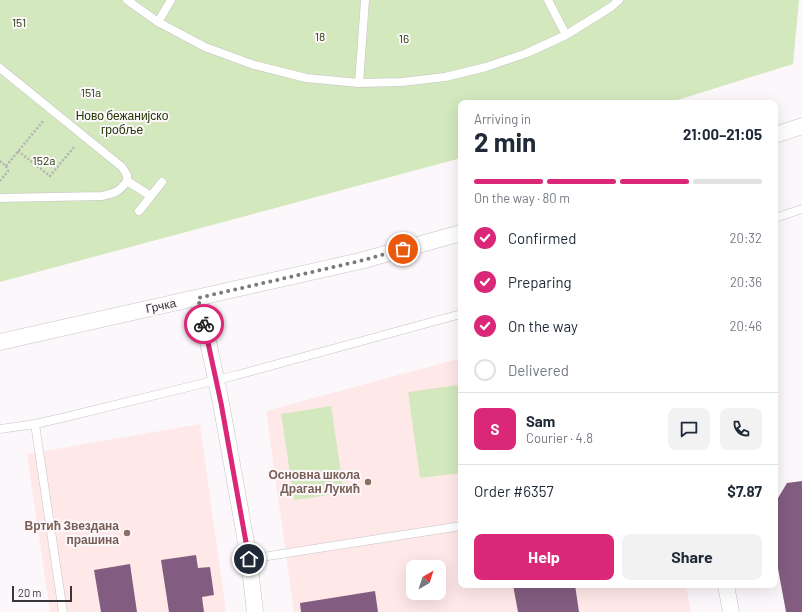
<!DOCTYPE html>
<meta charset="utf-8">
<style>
:root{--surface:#fff;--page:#f2f2f3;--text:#1f2937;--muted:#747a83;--line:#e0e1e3;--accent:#db2777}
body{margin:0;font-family:Barlow,sans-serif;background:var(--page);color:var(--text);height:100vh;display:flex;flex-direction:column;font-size:15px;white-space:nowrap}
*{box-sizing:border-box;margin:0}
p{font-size:13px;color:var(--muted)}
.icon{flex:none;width:22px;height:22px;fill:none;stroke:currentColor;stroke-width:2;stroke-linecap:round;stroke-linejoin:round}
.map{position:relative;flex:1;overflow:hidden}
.sheet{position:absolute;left:458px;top:100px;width:320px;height:488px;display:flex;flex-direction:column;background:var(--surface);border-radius:8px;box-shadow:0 4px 16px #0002}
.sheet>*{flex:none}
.needle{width:26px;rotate:39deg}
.tools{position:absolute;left:406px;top:560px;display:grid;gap:8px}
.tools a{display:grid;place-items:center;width:40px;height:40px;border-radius:8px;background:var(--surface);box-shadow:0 4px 16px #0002;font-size:20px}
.scale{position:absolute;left:12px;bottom:10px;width:60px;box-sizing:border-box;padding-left:4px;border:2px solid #383638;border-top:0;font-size:11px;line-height:14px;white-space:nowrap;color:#383638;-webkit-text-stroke:3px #fcf7fb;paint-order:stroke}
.pin{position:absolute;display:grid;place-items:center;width:34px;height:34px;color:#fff;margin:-17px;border:2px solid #fff;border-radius:50%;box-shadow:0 1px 4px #0007}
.courier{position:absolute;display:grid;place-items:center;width:40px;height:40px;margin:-20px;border:3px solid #db2777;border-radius:50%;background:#fff;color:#222;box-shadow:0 1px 5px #0007}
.head em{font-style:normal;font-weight:700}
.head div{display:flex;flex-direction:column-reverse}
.head{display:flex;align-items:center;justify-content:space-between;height:68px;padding:0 16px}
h1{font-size:26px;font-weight:700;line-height:30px}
.bar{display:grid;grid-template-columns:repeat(4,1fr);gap:6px 4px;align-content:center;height:48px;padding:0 16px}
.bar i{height:5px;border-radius:3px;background:var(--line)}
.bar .selected{background:var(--accent)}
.bar p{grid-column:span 4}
.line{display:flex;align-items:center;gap:10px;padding:0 16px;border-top:1px solid var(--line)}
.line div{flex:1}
.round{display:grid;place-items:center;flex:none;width:42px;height:42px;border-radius:8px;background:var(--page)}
ol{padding:0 16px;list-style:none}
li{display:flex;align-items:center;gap:12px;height:44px}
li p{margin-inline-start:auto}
li .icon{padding:4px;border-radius:50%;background:var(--accent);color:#fff;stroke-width:4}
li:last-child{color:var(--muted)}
li i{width:22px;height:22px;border:2px solid var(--line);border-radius:50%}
.cta{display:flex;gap:8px;margin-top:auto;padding:8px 16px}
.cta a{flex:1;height:46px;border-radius:8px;background:var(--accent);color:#fff;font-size:16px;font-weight:700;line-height:46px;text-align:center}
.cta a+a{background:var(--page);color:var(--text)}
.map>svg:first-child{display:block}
.education{fill:#ffe9e8;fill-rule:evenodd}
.green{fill:#d3e8bd}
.building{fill:#825d81}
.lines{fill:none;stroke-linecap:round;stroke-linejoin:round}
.service-casing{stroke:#c6c2c6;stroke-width:9}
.minor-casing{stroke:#c6c2c6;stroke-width:17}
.path{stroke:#b5b1b5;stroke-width:2.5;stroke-dasharray:2 2;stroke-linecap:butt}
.service{stroke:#fff;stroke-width:8}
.minor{stroke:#fff;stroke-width:16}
.done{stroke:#7d7a7c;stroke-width:4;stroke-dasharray:0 7.2}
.route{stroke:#db2777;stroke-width:5}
.education-dot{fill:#8d6e63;stroke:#fcf7fb;stroke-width:1.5}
.labels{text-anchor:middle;stroke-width:4;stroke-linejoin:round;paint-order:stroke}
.park-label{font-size:12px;fill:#213601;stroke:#fcf7fb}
.street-label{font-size:12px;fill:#383638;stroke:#fcf7fb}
.education-label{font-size:12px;font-weight:bold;fill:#785e54;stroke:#fcf7fb;text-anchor:end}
</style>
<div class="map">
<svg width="802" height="612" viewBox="0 0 802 612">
<rect width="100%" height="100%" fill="#fcf7fb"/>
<path class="education" d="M461,358V585H686L691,612H294L266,411ZM413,567H439V593H413Z
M200,424L226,612H50L27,454Z"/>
<path class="green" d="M0,0H799L793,64L668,103H461V158L0,282Z
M458,385L461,406V473L420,478L408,392Z
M331,406L344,493L294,500L281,414Z"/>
<path class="building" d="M802,481V612H786L775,552V503L787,483Z
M196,555L198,568L210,567L214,595L202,597L204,612H169L161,560Z
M130,564L137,612H101L94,570Z
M513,585H575L579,612H518Z
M375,591L378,612H301L300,603Z"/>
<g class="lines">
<g class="service-casing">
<path id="service" d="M127,0L158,22L205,47L254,65L306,78L359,83L402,82L445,77L486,67L527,53L566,35L611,7L619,0
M548,0L566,35
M158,22L171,0
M0,68L122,167L127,175V181L151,196
M359,83L365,0
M0,198L102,196C115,193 119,192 127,181
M139,211L162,182
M775,218L802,209
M35,424L63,612
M0,429L35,424L66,417L237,375L461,314
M249,559L461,526"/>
</g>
<g class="minor-casing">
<path id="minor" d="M775,135L802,126
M198,298L209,346L221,403L249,559L255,612
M0,342L360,261L461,233
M726,585L731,612"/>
</g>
<path class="path" d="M18,151L50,176L75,146
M0,161L6,166L8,171L0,181
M6,166L44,120"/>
<use href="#service" class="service"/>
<use href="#minor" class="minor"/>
</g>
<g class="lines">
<path class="done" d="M204,324L198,298L360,261L403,249"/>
<path class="route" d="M204,324L221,403L249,559"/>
</g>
<g class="education-dot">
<circle cx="368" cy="482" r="4"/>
<circle cx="127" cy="533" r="4"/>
</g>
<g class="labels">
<g class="park-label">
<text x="19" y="27">151</text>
<text x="320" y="41">18</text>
<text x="404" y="43">16</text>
<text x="91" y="97">151a</text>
<text x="122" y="120">Ново бежанијско<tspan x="122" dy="14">гробље</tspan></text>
<text x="44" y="165">152a</text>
</g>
<g class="street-label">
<text transform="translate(161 306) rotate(-12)" y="4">Грчка</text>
</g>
<g class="education-label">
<text x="360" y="479">Основна школа<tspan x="360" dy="14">Драган Лукић</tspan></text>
<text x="119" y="530">Вртић Звездана<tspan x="119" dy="14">прашина</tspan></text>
</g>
</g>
</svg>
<div class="tools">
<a><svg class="needle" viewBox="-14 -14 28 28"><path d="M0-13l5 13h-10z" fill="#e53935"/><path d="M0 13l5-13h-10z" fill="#747a83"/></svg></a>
</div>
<div class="scale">20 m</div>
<div class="pin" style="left:403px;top:249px;background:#ea580c"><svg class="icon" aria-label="bag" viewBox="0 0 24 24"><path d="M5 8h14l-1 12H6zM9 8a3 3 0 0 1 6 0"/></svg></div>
<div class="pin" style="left:249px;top:559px;background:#1f2937"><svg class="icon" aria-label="home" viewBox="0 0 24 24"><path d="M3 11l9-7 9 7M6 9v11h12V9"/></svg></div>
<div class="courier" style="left:204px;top:324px"><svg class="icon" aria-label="bike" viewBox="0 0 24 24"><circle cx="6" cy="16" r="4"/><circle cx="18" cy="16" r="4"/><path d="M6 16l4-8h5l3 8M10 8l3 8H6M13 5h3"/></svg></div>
<section class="sheet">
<div class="head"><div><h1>2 min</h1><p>Arriving in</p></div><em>21:00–21:05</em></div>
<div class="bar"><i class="selected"></i><i class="selected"></i><i class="selected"></i><i></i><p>On the way · 80 m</p></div>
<ol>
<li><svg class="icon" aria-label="check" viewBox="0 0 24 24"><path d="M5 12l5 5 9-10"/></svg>Confirmed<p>20:32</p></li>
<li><svg class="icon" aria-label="check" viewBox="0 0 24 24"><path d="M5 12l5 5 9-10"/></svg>Preparing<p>20:36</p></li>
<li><svg class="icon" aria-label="check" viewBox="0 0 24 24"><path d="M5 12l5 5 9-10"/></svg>On the way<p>20:46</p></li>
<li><i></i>Delivered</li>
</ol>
<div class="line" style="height:72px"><b class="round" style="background:var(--accent);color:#fff">S</b><div><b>Sam</b><p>Courier · 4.8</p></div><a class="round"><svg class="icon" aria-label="chat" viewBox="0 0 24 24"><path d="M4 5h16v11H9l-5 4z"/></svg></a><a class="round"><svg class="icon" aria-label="phone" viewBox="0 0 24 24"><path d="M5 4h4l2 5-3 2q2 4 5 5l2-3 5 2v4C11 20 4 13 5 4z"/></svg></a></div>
<div class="line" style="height:52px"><div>Order #6357</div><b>$7.87</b></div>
<div class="cta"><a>Help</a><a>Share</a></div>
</section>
</div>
